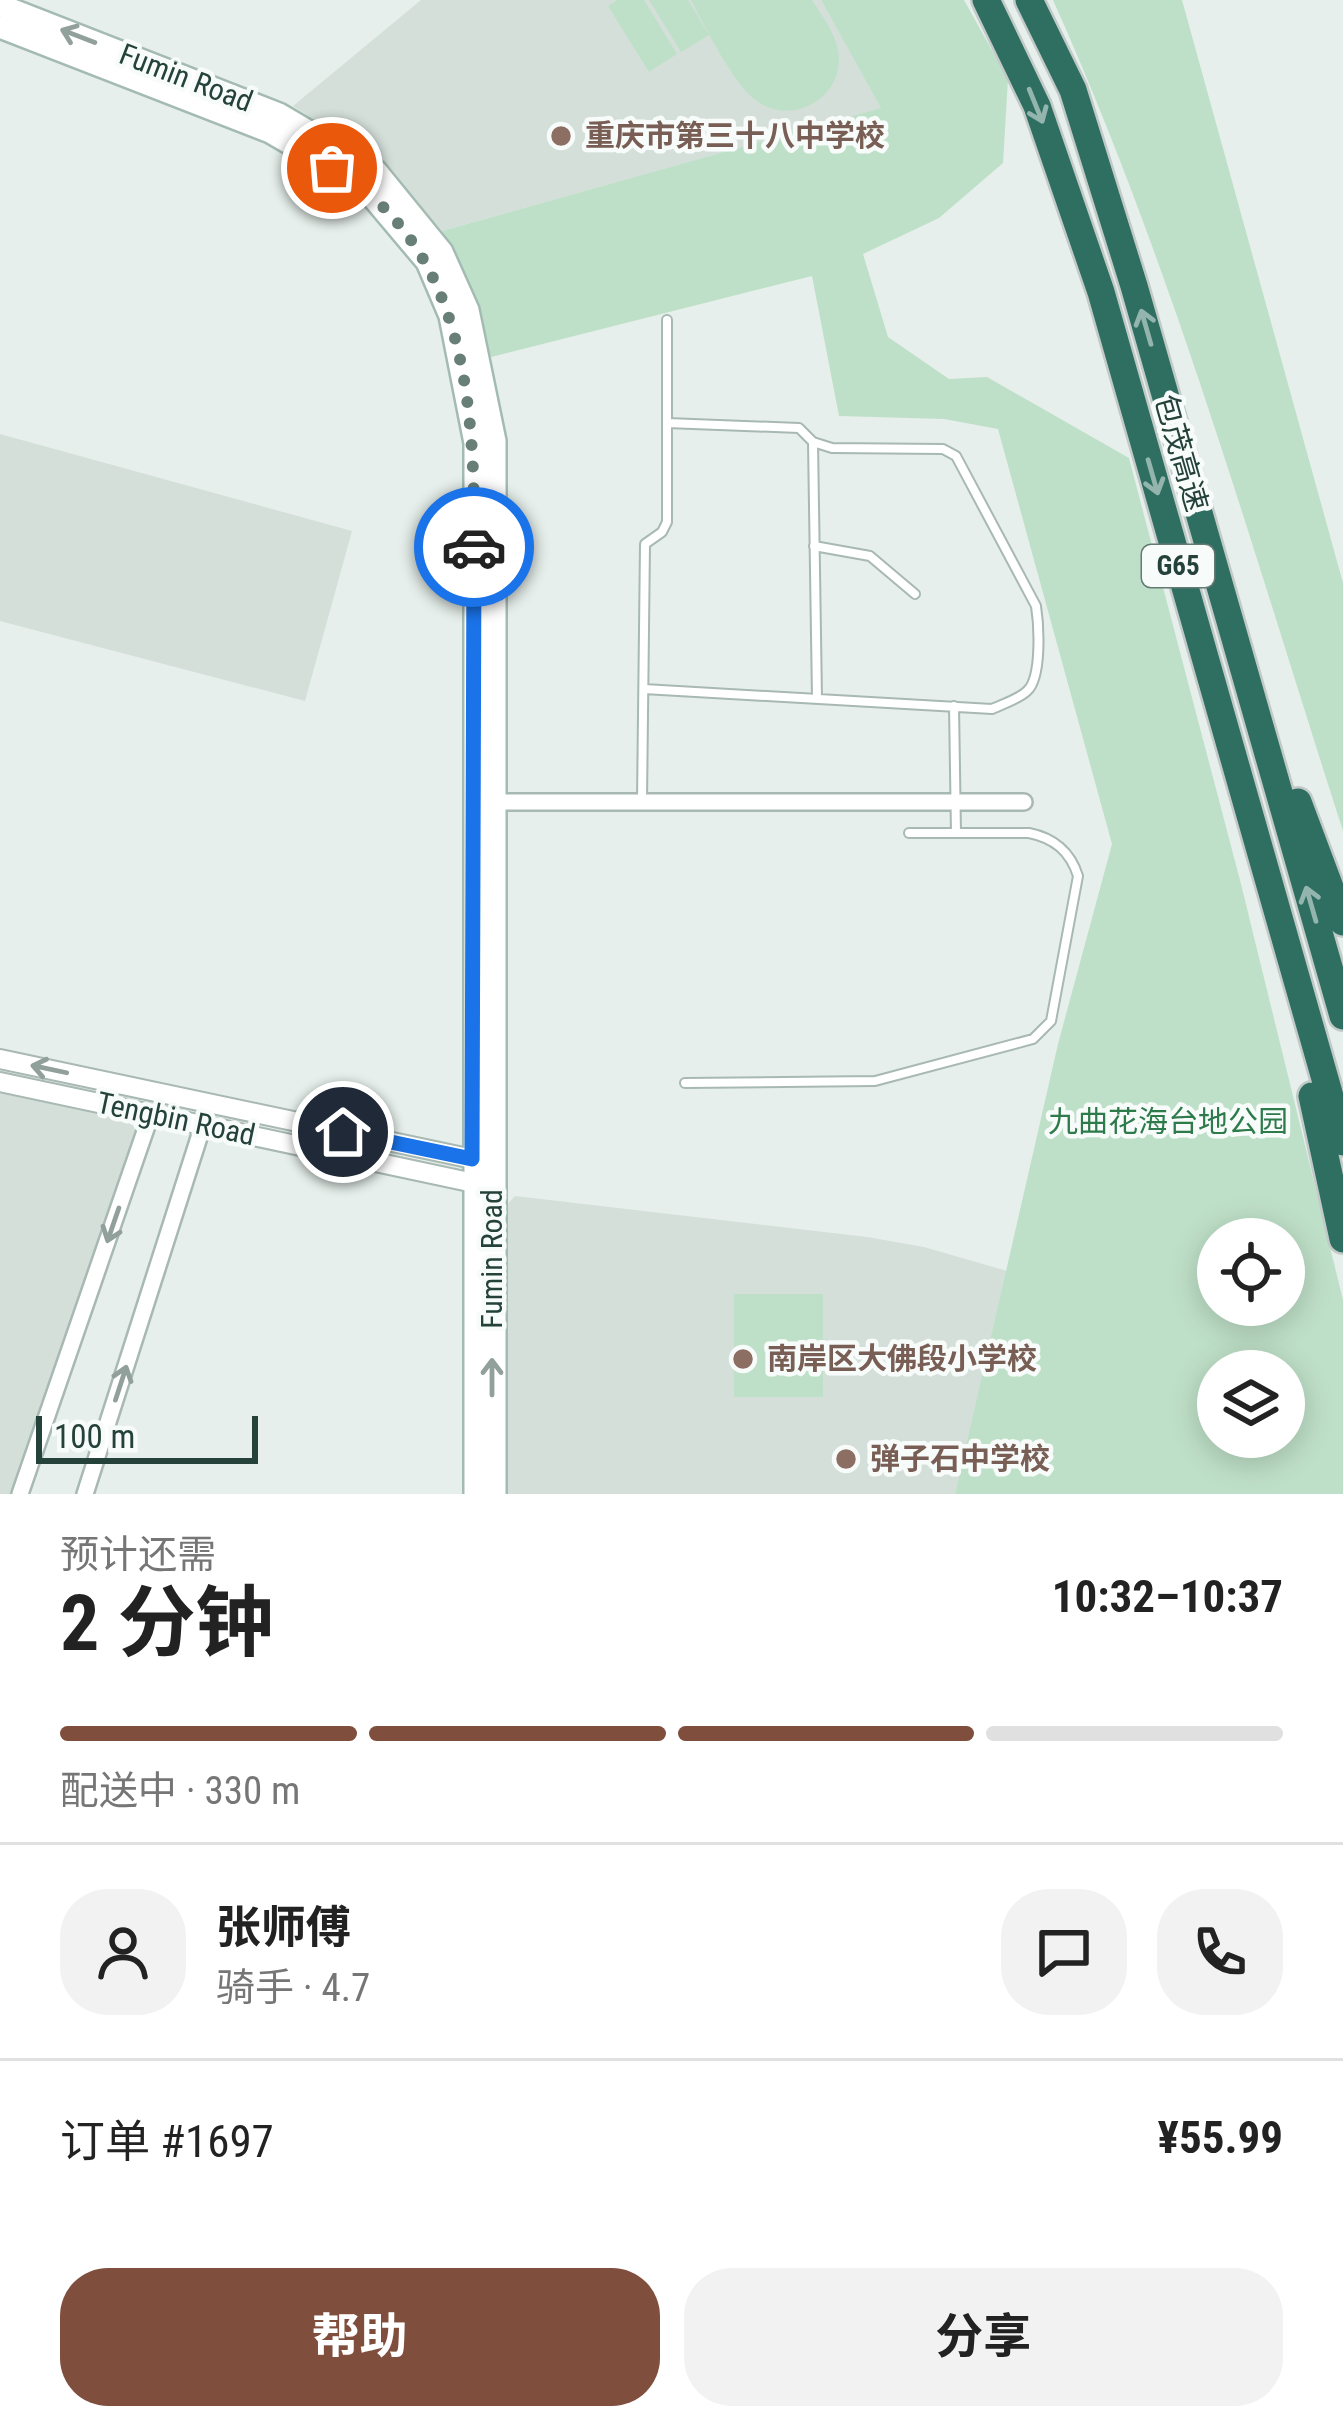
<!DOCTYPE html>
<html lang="zh">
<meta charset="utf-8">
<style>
:root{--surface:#fff;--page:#f2f2f2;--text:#222;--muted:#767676;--line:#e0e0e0;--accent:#804e3d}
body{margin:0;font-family:"Roboto Condensed","Noto Sans SC",sans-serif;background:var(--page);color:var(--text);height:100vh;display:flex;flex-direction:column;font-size:45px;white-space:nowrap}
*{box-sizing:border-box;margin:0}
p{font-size:39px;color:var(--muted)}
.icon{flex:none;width:66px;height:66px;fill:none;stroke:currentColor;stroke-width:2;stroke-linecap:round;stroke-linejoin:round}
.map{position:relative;height:1494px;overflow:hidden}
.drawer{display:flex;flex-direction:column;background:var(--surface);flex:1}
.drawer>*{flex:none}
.buttons{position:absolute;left:1197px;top:1218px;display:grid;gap:24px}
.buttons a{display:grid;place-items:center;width:108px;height:108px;border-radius:50%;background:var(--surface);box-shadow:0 6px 30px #0003;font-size:60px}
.scale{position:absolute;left:36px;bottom:30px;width:222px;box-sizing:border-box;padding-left:12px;border:6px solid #24423a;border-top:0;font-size:33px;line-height:42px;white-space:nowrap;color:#24423a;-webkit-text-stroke:9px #f7fbf9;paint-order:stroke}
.pin{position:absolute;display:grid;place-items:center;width:102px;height:102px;color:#fff;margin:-51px;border:6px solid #fff;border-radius:50%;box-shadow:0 3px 12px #0007}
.courier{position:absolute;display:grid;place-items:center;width:120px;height:120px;margin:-60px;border:9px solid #1a73e8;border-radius:50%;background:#fff;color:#222;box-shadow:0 3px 15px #0007}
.headline em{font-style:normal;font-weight:700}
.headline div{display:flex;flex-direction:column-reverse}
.headline{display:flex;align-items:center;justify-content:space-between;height:204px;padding:0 60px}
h1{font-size:78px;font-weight:700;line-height:90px}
.bar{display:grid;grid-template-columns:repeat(4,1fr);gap:18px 12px;align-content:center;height:144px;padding:0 60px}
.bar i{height:15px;border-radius:9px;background:var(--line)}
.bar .on{background:var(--accent)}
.bar p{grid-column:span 4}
.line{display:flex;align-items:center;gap:30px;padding:0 60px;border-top:3px solid var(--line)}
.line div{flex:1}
.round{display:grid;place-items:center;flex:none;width:126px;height:126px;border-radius:48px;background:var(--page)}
.button{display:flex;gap:24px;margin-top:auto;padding:24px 60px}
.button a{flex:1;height:138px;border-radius:48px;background:var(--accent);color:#fff;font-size:48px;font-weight:700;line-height:138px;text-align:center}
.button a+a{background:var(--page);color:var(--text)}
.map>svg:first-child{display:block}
.built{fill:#d4dfda}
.green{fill:#bfe0c8;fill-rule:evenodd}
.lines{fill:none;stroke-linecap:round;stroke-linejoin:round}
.service-casing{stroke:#a8b8b2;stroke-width:12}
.minor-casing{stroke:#a8b8b2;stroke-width:20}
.tertiary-casing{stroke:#a8b8b2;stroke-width:22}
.secondary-casing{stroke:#a4bbb3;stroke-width:26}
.motorway-casing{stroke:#c2cac8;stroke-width:32}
.service{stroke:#fff;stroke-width:8}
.minor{stroke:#fff;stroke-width:15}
.tertiary{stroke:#fff;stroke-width:18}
.secondary{stroke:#fff;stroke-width:21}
.motorway{stroke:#2f6f62;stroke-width:27}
.oneway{stroke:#92a09c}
.oneway2{stroke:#93b5ae}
.done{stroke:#687f78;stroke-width:12;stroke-dasharray:0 21.6}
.route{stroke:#1a73e8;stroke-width:15}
.education-dot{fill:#8d6e63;stroke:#f7fbf9;stroke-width:4.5}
.labels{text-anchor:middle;stroke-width:9;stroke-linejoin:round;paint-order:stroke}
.shield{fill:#f7fbf9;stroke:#637a73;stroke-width:3}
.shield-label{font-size:27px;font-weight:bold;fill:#24423a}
.street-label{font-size:30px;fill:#24423a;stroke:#f7fbf9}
.education-label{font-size:30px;font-weight:bold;fill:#785e54;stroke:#f7fbf9;text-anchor:start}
.park-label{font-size:30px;fill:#2d7a4b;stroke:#f7fbf9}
</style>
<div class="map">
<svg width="1343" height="1494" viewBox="0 0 1343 1494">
<rect width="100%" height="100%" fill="#e6efeb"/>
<path class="built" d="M421,0H821L882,108L442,231L383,163L293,106Z
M0,434L352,531L305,701L0,621Z
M0,1090L127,1116L136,1131L12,1494H0Z
M515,1196L867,1237L924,1247L1007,1271L955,1494H502L501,1211Z"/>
<path class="green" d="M617,0H644L677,54L649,72L608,6Z
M649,0H688L709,35L681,52Z
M691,0H812C823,18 839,37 839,59C839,100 792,125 758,102C734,86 705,27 691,0Z
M821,0H964L1008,79L1003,163L939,218L863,254L888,337L949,379L987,377L1129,458L1241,884L1343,1300V1494H955L1058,1044L1112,844L998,429L944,419L839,416L812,276L491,357L478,304L442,231L881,108ZM1218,1239H1284V1305H1218ZM1218,1371H1284V1437H1218Z
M1053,0H1182L1343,583V831C1253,552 1173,267 1053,0Z
M734,1294H823V1397H734Z"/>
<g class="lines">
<g class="service-casing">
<path id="service" d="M813,442L817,698
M814,546L870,556L915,594
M644,689L992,709C1003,704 1019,699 1027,691C1042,678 1039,625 1036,606L956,456L943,449L832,448L813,442L799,428L667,423
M954,706L956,833
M642,801L645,544L662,532L667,522V320
M685,1083L875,1081L1033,1039L1051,1021L1078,876C1070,851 1054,838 1029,833H909"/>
</g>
<g class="minor-casing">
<path id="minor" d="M488,802H1024
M20,1494L151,1114
M85,1494L203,1125"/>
</g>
<g class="tertiary-casing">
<path id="tertiary" d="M0,1059L487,1162
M0,1082L488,1186"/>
</g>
<g class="secondary-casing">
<path id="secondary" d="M0,5L279,114L376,171L442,252L468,310L495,441V1494
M0,27L270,132L363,186L427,262L450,316L475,443V1494"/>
</g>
<g class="motorway-casing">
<path id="motorway" d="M986,0L1037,106L1101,292L1343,1142
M1029,0L1073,90L1134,286L1343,1016
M1298,802L1343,922
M1312,1096L1343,1239"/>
</g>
<use href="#service" class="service"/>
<use href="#minor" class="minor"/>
<use href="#tertiary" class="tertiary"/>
<use href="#secondary" class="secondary"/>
<use href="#motorway" class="motorway"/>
</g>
<defs><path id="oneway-shaft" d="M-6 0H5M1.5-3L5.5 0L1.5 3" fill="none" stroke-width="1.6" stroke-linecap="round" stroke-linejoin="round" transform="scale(3)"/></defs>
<g class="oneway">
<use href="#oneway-shaft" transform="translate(78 36) rotate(-159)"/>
<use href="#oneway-shaft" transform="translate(49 1069) rotate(-168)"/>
<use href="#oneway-shaft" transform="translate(113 1225) rotate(109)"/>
<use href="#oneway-shaft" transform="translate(492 1377) rotate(-90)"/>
<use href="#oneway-shaft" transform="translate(121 1383) rotate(-72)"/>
</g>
<g class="oneway2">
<use href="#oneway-shaft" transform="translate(1036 106) rotate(68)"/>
<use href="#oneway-shaft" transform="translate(1146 327) rotate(-106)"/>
<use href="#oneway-shaft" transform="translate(1153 477) rotate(74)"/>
<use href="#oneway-shaft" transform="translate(1311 904) rotate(-106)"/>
</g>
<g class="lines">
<path class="done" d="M332,168C467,246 475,408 474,547"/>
<path class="route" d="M343,1132L472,1159L474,547"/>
</g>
<g class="education-dot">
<circle cx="561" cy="136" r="12"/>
<circle cx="743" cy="1359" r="12"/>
<circle cx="846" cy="1459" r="12"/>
</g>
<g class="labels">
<rect class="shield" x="1142" y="545" width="72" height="42" rx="9"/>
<g class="shield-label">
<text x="1178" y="575">G65</text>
</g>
<g class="street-label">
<text transform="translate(186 78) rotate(21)" y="10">Fumin Road</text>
<text transform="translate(1181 453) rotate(74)" y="10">包茂高速</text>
<text transform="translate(176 1119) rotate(12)" y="10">Tengbin Road</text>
<text transform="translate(492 1259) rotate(-90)" y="10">Fumin Road</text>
</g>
<g class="education-label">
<text x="585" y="146">重庆市第三十八中学校</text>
<text x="767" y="1369">南岸区大佛段小学校</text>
<text x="870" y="1469">弹子石中学校</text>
</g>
<g class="park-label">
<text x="1168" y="1132">九曲花海台地公园</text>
</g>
</g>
</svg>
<div class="buttons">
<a><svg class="icon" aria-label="locate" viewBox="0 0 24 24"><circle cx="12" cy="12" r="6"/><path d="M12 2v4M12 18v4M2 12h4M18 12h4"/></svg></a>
<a><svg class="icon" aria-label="layers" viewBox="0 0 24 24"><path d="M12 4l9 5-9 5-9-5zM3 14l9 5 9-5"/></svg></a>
</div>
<div class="scale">100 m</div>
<div class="pin" style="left:332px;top:168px;background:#ea580c"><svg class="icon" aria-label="bag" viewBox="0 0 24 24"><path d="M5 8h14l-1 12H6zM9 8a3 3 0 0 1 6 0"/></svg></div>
<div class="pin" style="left:343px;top:1132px;background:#1f2937"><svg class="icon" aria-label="home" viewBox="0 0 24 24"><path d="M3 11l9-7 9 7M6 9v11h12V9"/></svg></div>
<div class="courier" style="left:474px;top:547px"><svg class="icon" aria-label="car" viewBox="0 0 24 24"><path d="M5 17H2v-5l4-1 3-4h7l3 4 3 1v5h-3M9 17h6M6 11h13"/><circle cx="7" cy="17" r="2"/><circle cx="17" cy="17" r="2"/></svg></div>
</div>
<section class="drawer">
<div class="headline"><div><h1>2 分钟</h1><p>预计还需</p></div><em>10:32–10:37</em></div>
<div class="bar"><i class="on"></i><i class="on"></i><i class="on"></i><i></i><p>配送中 · 330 m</p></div>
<div class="line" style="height:216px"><a class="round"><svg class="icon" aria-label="person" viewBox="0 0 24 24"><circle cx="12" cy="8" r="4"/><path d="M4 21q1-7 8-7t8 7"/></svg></a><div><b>张师傅</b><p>骑手 · 4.7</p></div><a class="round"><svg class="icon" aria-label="chat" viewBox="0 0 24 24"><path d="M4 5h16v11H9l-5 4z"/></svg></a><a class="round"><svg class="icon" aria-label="phone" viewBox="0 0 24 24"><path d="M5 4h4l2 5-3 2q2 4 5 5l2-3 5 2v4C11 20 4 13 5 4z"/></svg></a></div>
<div class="line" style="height:156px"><div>订单 #1697</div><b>¥55.99</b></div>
<div class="button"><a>帮助</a><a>分享</a></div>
</section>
